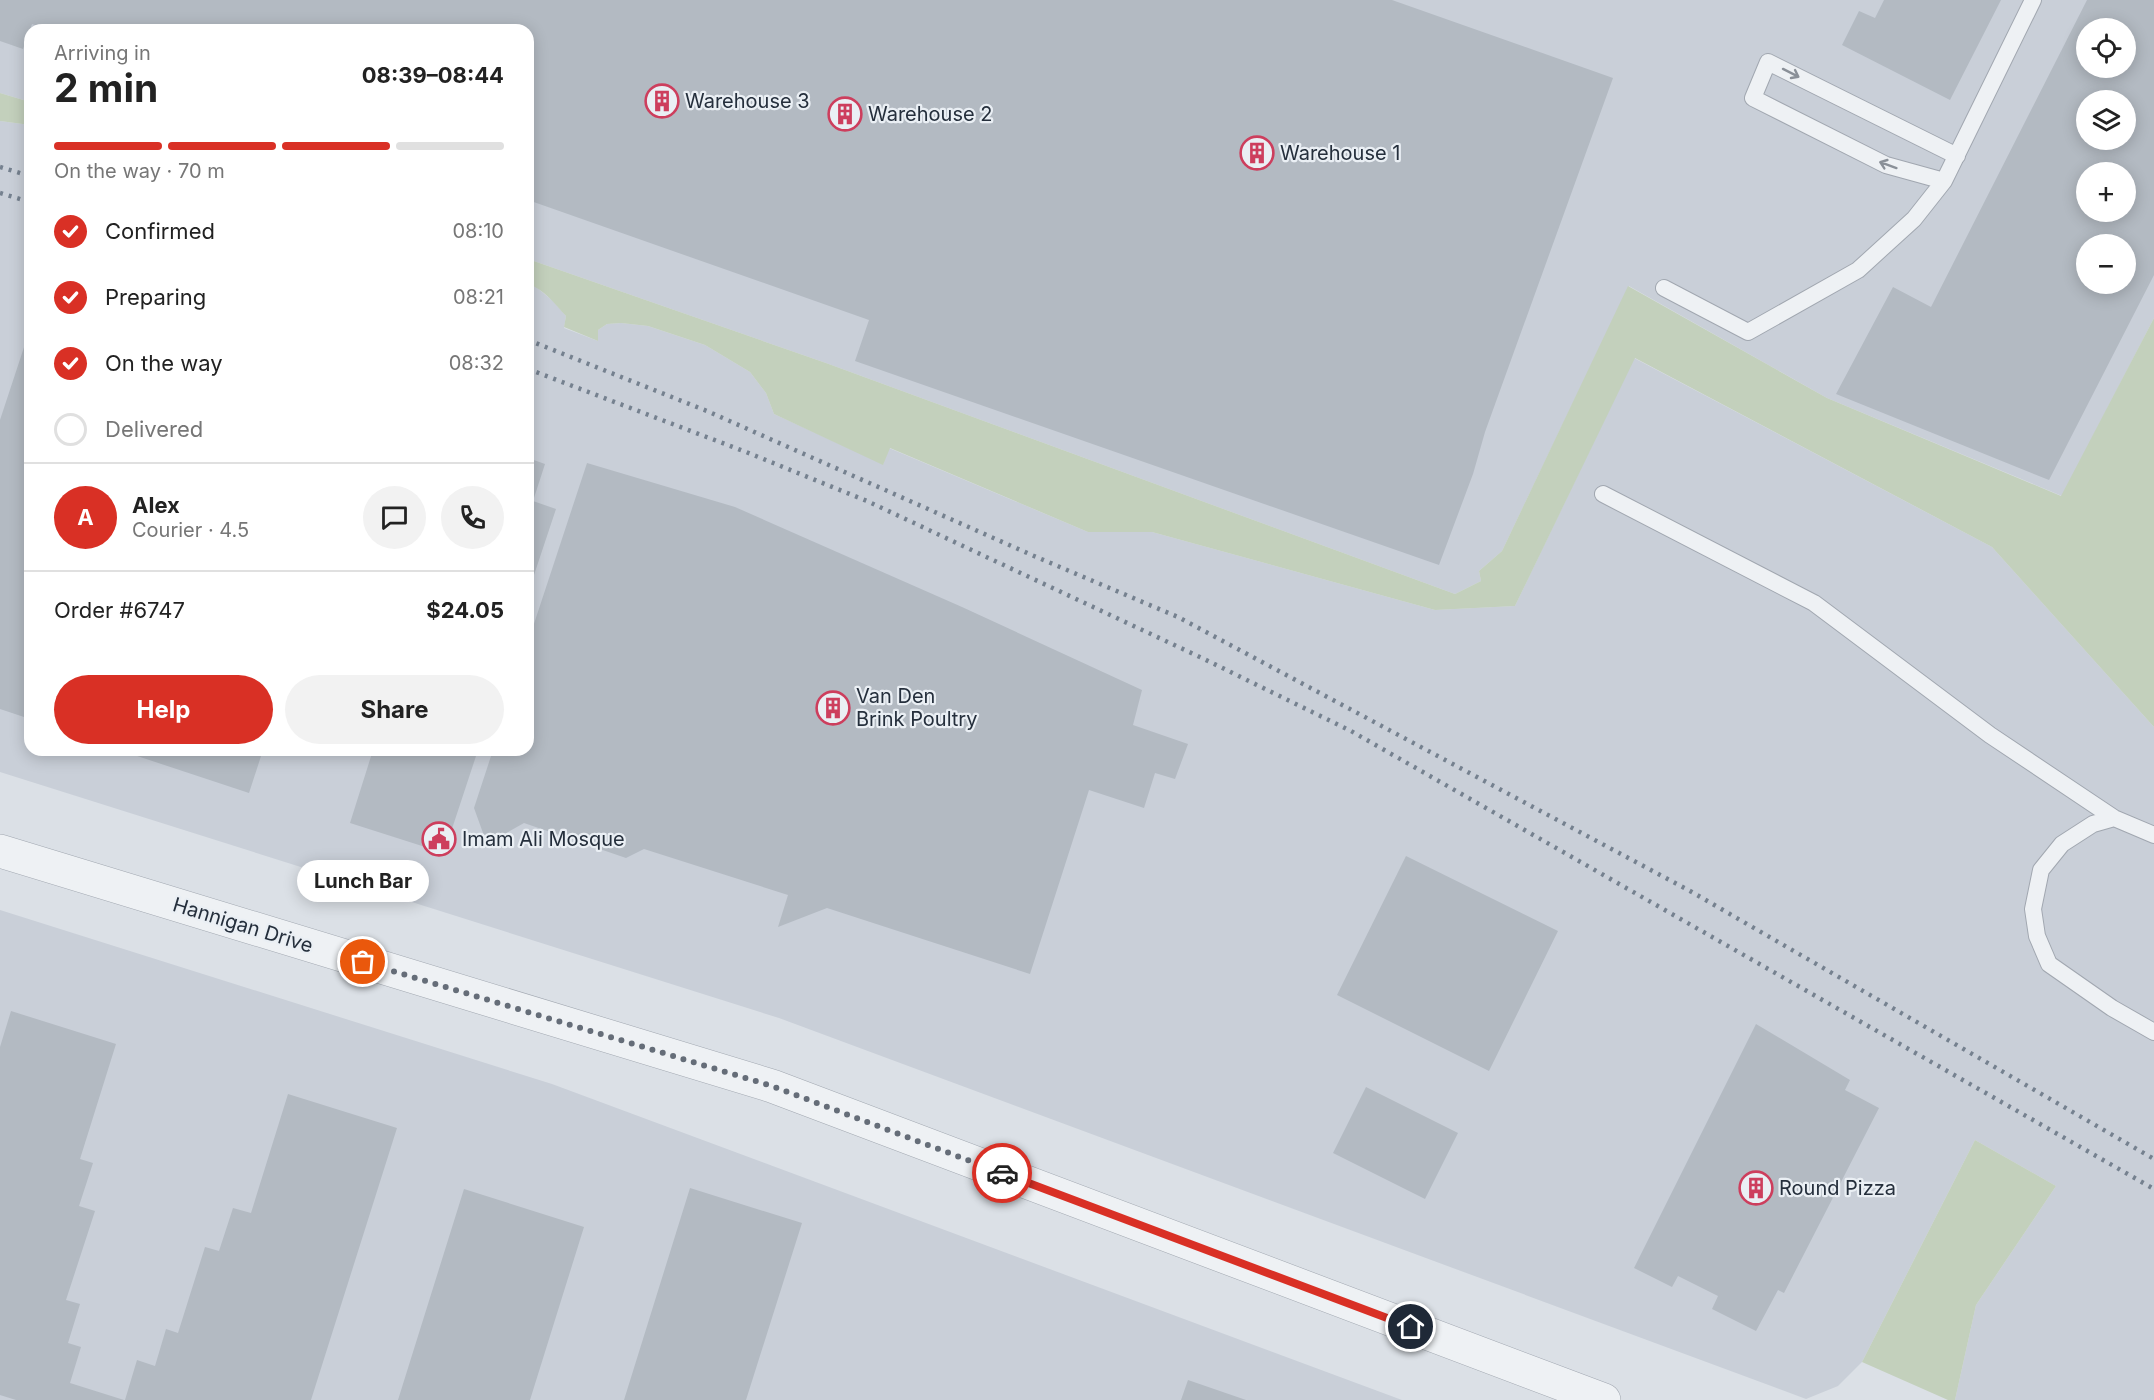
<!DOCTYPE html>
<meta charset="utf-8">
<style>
:root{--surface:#fff;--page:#f2f2f2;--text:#222;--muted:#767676;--line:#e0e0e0;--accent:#d93025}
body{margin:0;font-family:Inter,sans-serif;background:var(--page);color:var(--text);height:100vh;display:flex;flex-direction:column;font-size:22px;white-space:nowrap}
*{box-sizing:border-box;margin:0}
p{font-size:20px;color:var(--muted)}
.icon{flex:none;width:33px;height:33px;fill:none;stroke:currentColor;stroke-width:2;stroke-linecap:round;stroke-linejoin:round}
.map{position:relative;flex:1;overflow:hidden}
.panel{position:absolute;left:24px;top:24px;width:510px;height:732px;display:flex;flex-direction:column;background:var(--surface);border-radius:18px;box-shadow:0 3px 15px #0003}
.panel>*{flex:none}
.tools{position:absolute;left:2076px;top:18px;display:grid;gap:12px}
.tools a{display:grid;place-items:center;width:60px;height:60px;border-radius:50%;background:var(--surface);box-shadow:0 3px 15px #0003;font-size:30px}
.pin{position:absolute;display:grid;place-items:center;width:51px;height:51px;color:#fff;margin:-26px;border:3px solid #fff;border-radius:50%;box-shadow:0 2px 6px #0007}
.courier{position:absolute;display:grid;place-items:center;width:60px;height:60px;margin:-30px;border:4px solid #d93025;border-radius:50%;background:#fff;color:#222;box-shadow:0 2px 8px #0007}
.bubble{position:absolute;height:42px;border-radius:21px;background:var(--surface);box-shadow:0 3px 15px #0003;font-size:20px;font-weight:700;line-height:42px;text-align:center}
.summary em{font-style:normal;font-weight:700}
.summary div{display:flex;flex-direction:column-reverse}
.summary{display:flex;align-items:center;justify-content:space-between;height:102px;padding:0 30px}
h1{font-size:39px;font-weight:700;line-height:45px}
.bar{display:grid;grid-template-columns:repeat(4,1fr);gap:9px 6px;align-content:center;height:72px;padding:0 30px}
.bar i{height:8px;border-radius:4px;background:var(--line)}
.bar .current{background:var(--accent)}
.bar p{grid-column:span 4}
.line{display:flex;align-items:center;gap:15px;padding:0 30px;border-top:2px solid var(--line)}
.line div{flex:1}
.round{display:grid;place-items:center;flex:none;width:63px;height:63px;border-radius:32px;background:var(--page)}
ol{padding:0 30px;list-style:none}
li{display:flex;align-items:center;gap:18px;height:66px}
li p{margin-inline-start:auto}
li .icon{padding:6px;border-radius:50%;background:var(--accent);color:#fff;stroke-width:4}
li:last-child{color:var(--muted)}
li i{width:33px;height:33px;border:3px solid var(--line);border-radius:50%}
.action{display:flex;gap:12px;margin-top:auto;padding:12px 30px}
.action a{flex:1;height:69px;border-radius:36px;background:var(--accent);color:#fff;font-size:24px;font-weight:700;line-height:69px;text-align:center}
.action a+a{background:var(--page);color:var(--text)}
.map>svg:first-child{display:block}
.built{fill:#c9cfd8;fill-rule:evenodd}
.green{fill:#c3d0bc}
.building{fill:#b3bac2;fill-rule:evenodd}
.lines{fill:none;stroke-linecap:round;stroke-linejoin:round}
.lane-casing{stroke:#a1a7b0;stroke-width:18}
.street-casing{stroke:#a1a7b0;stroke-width:34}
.lane{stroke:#eef1f4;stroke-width:16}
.street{stroke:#eef1f4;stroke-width:33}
.rail{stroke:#75818f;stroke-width:4.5;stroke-dasharray:3 6;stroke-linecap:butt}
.oneway{stroke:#8a9098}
.done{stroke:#656d78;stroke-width:6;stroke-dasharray:0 10.8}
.route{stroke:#d93025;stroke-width:8}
.labels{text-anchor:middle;stroke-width:4.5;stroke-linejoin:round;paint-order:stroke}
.poi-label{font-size:20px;fill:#252f3c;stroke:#eaeff4;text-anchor:start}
.street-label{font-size:20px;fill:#252f3c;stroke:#eaeff4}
</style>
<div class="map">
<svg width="2154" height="1400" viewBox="0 0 2154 1400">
<rect width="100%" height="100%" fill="#dbe0e6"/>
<path class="built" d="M0,0H2154V318L2062,496L1827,398L1629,286L1502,551L1479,571L1481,581L1455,594L826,363L528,259V30H30V102L0,93ZM2086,28H2126V68H2086ZM2086,100H2126V140H2086ZM2086,172H2126V212H2086ZM2086,244H2126V284H2086Z
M0,121L30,125V750H528V284L535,286L554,302L566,316L564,328L598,341V330L607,324L621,323L648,326L705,345L750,372L766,393L774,414L883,464L889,448L1088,532H1152L1435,610L1515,606L1634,358L1992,547L2154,727V1400H1955L1976,1305L2056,1186L1975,1140L1862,1362L1838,1386L1806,1399L779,1018L0,772Z
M0,910L552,1084L1402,1400H0Z"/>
<path class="green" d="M0,93L30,102V125L0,121Z
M528,259L826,363L1455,594L1481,581L1479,571L1502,551L1628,286L1827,398L2061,496L2154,318V727L1992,547L1635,358L1515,606L1435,610L1152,532H1088L890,448L883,465L774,414L766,393L750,372L705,345L648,326L621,323L607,324L598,330V341L564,327L566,316C555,304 544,289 528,284Z
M1975,1140L2056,1186L1976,1305L1955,1400H1948L1862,1362Z"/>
<path class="building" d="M0,0H1392L1613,78L1485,432L1473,474L1439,565L855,361L869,320L528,200V30H49L32,24L23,49L0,41Z
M1884,0H2001L1950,100L1842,45L1859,11L1875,18Z
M2087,0H2154V275L2049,480L1836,394L1893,287L1931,307ZM2086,28H2126V68H2086ZM2086,100H2126V140H2086ZM2086,172H2126V212H2086ZM2086,244H2126V284H2086Z
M30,329V719L0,709V420Z
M528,458L545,464L533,501L556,509L528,593Z
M587,463L735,507L962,607L1142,690L1133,725L1188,744L1175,779L1155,773L1144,808L1089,790L1030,974L827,908L778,927L788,895L644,849L626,858L524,823L487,844L474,808L493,750H528V642Z
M119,750H263L249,793Z
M373,750H478L444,853L350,823Z
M1406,856L1558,931L1489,1071L1337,995Z
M11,1011L116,1044L80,1159L93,1163L79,1206L95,1211L66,1300L80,1304L68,1343L81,1347L70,1383L124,1400H16L0,1395V1047Z
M1756,1024L1850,1080L1845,1090L1879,1108L1784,1293L1778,1290L1756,1331L1712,1309L1718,1296L1678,1276L1672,1287L1634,1268Z
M1366,1087L1458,1133L1425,1199L1333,1153Z
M288,1094L397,1128L311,1400H125L137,1360L155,1366L166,1329L178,1333L205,1247L219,1251L233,1208L251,1213Z
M690,1188L802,1223L746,1400H624Z
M464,1189L584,1227L530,1400H398Z
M1188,1380L1246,1400H1181Z"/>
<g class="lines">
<g class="lane-casing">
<path id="lane" d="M1944,181L1886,165L1753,98L1768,62L1957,156
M1664,288L1748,332L1858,270L1914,219L1944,181L2033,0
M1603,494L1814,603L1990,735L2114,818L2154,835
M2114,818L2093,824L2062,844L2041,870L2033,909L2037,936L2049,964L2112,1008L2154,1032"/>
</g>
<g class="street-casing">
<path id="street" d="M0,851L772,1086L1604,1400"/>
</g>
<use href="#lane" class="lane"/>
<use href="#street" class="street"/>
<path class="rail" d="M0,167L30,176
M0,193L30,202
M528,340L707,411L1034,556L1178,617L1690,891L2154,1159
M528,369L746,452L867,501L1202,658L1351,731L2154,1189"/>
</g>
<defs><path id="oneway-shaft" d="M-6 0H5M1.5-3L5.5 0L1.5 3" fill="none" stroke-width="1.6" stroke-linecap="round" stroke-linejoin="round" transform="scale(1.5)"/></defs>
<g class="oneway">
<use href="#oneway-shaft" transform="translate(1791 73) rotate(27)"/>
<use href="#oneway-shaft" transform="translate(1888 165) rotate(-160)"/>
</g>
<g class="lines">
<path class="done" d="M363,962L772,1086L1002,1173"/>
<path class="route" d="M1002,1173L1411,1327"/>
</g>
<defs>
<g id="building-ring" transform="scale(1.725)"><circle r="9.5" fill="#eaeff4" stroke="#cd3e5d" stroke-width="1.5"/><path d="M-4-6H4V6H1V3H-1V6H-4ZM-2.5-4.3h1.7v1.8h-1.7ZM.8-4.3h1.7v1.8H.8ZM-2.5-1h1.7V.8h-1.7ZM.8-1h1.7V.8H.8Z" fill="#cd3e5d"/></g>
<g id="civic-ring" transform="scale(1.725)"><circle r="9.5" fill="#eaeff4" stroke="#cd3e5d" stroke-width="1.5"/><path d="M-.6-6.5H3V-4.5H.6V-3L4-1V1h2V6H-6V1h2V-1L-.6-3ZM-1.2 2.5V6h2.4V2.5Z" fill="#cd3e5d"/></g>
</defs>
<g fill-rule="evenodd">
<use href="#building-ring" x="662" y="101"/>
<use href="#building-ring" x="845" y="114"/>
<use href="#building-ring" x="1257" y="153"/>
<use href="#building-ring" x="833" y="708"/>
<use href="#civic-ring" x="439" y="839"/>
<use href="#building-ring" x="1756" y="1188"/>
</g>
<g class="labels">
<g class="poi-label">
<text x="685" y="108">Warehouse 3</text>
<text x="868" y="121">Warehouse 2</text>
<text x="1280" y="160">Warehouse 1</text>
<text x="856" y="703">Van Den<tspan x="856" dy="23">Brink Poultry</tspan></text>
<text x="462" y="846">Imam Ali Mosque</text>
<text x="1779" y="1195">Round Pizza</text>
</g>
<g class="street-label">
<text transform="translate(243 925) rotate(17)" y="7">Hannigan Drive</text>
</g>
</g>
</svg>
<div class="tools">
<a><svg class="icon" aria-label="locate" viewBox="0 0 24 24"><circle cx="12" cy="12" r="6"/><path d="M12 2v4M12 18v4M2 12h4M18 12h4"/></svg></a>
<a><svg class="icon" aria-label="layers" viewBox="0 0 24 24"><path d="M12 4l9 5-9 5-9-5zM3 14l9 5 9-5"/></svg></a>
<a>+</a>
<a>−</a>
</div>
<div class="pin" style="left:363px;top:962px;background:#ea580c"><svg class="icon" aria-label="bag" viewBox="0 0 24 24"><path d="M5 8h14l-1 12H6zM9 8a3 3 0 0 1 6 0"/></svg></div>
<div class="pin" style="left:1411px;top:1327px;background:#1f2937"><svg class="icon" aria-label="home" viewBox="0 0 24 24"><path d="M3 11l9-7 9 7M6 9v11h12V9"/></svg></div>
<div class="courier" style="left:1002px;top:1173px"><svg class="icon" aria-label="car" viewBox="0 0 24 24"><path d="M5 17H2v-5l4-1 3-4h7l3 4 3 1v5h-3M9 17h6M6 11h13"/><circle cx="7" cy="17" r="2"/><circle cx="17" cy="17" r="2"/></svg></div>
<div class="bubble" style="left:297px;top:860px;width:132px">Lunch Bar</div>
<section class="panel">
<div class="summary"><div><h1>2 min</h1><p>Arriving in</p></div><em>08:39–08:44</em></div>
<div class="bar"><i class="current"></i><i class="current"></i><i class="current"></i><i></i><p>On the way · 70 m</p></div>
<ol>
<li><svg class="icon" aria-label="check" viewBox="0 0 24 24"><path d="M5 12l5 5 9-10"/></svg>Confirmed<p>08:10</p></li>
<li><svg class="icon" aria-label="check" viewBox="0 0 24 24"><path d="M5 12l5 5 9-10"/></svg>Preparing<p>08:21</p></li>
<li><svg class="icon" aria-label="check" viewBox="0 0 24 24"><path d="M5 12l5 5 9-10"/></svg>On the way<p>08:32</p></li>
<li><i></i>Delivered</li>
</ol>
<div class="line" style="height:108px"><b class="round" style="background:var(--accent);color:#fff">A</b><div><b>Alex</b><p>Courier · 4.5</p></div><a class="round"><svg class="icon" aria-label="chat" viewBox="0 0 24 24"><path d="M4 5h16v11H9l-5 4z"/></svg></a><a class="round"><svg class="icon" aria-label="phone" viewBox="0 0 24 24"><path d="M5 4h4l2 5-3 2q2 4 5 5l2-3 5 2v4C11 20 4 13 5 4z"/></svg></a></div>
<div class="line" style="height:78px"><div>Order #6747</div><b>$24.05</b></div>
<div class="action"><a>Help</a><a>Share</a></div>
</section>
</div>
